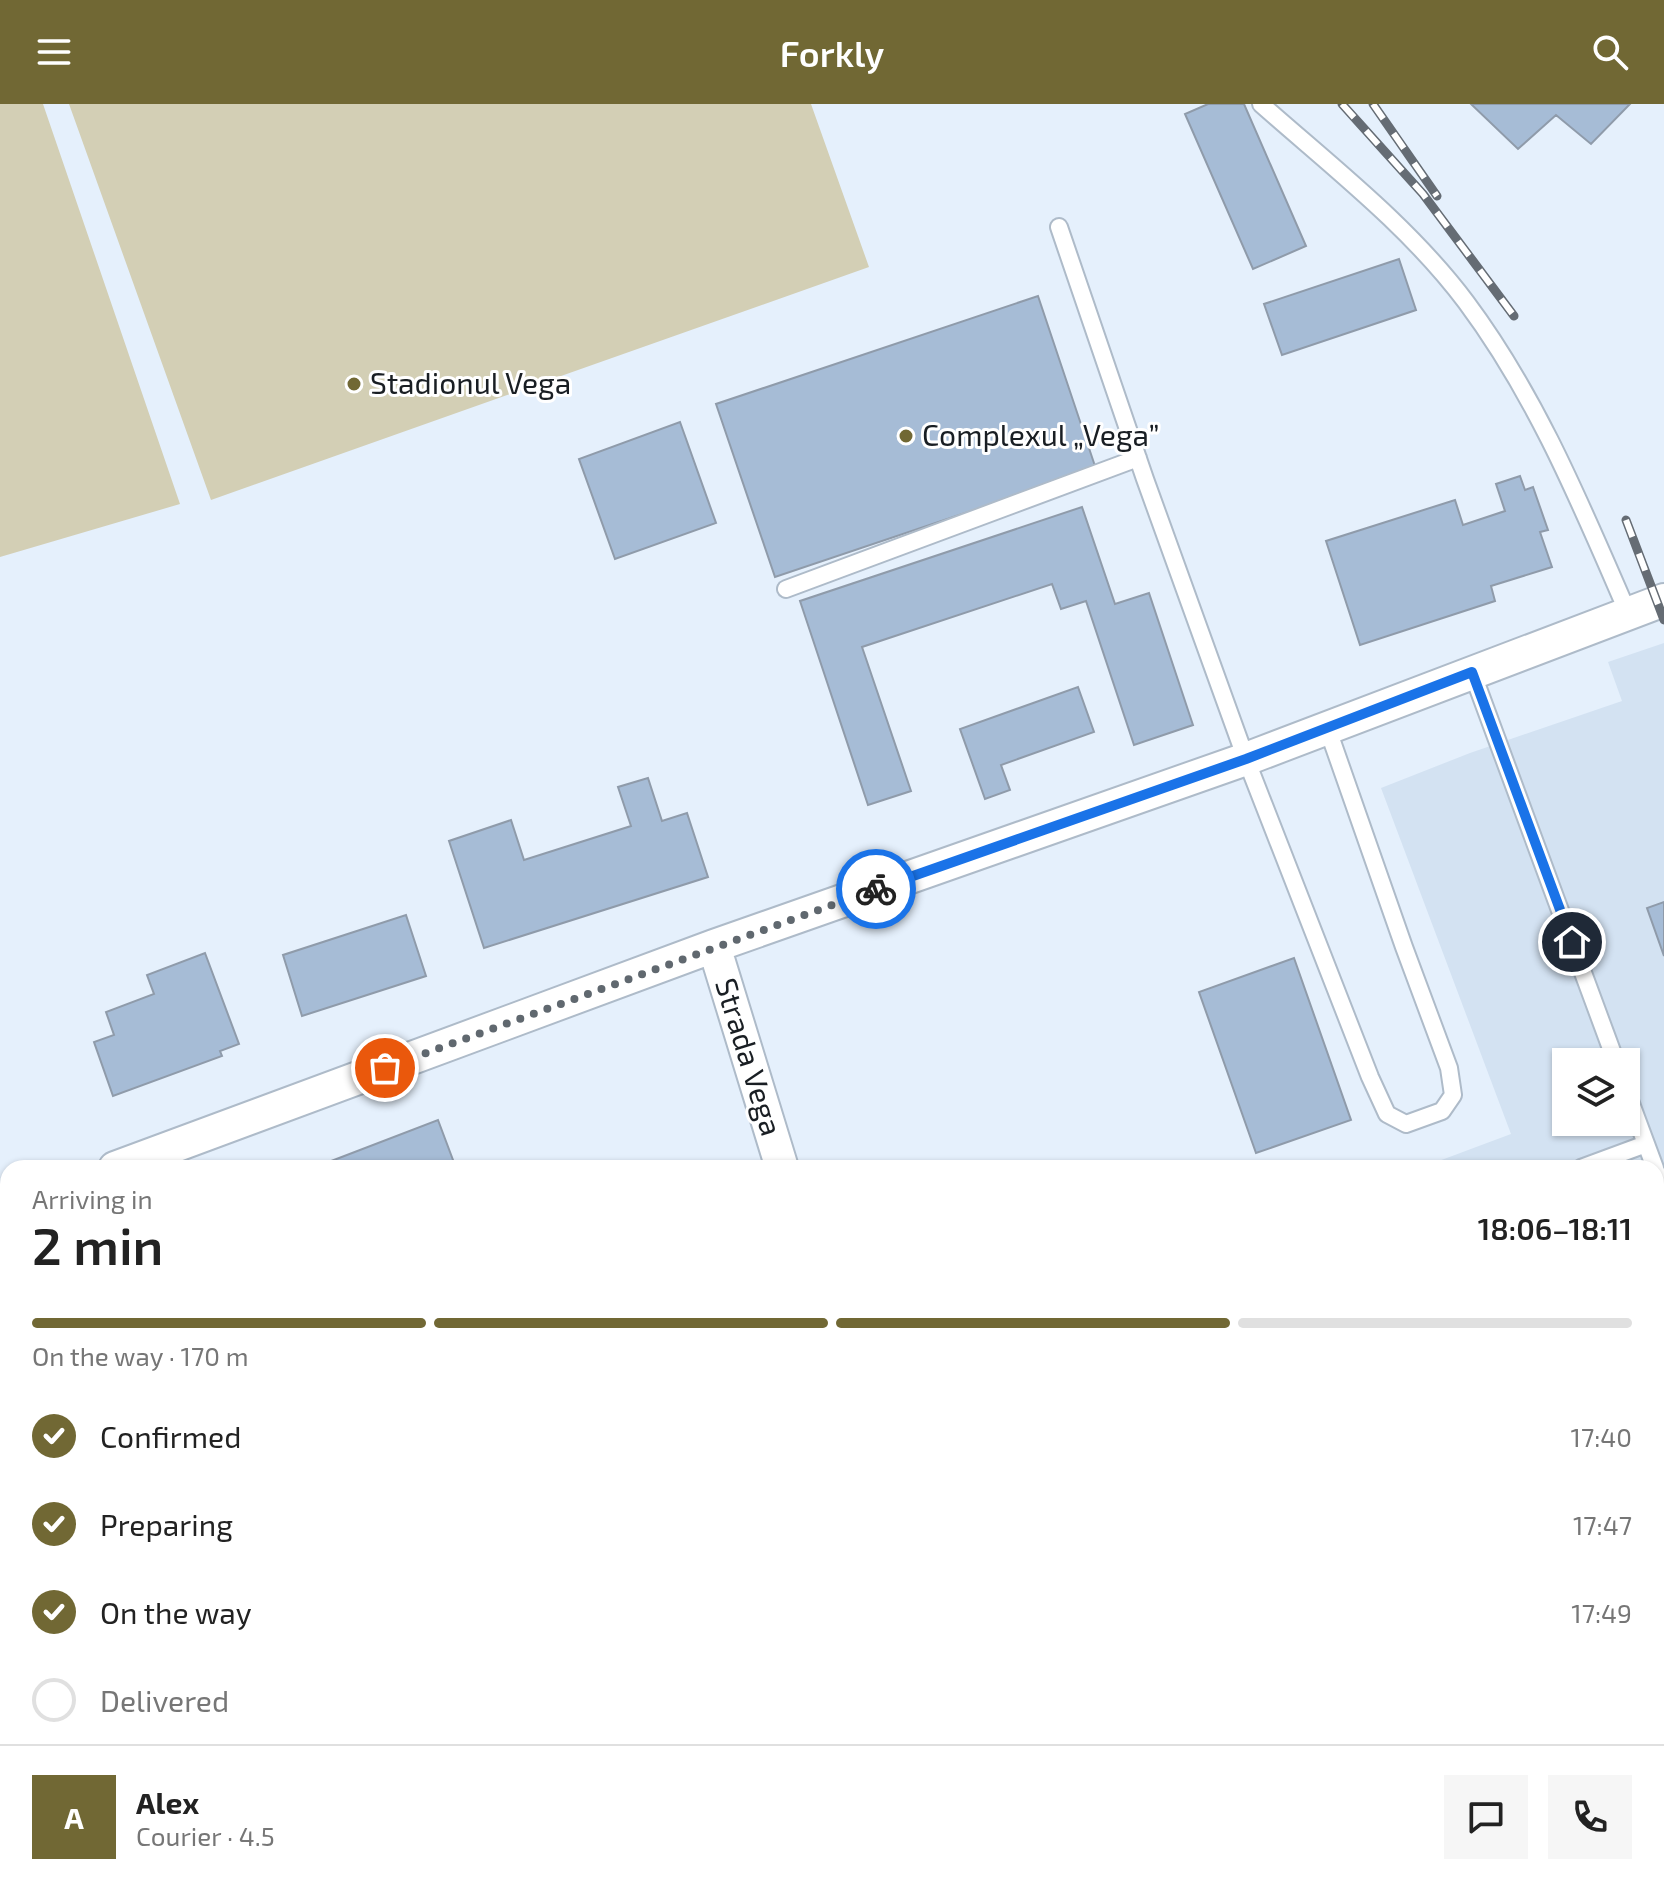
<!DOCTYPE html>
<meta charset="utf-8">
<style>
:root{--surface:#fff;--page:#f6f6f6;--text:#222;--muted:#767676;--line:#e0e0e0;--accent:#716834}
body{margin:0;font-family:"Exo 2",sans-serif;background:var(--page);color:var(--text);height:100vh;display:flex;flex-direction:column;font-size:30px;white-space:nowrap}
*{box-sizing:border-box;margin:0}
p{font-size:26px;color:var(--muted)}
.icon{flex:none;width:44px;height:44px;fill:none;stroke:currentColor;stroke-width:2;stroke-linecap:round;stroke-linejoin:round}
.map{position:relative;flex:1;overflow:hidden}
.details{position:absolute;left:0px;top:1056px;width:1664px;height:744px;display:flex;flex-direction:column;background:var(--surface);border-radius:24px 24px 0 0;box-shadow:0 2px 6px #0004}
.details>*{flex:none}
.tools{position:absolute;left:1552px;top:944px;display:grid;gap:16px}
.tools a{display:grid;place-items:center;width:88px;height:88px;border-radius:0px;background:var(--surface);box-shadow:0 2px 6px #0004;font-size:40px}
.pin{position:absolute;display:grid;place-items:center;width:68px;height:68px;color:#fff;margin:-34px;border:4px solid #fff;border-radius:50%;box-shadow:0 2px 8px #0007}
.courier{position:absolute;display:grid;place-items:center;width:80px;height:80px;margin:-40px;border:6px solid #1a73e8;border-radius:50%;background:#fff;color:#222;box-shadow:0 2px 10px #0007}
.overview em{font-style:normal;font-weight:600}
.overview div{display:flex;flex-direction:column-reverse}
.overview{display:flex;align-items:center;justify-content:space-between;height:136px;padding:0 32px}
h1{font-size:52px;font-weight:600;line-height:60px}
.bar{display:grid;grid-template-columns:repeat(4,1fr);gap:12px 8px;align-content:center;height:96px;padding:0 32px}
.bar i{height:10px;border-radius:6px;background:var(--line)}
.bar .on{background:var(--accent)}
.bar p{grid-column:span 4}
.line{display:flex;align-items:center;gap:20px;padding:0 32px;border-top:2px solid var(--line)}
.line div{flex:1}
.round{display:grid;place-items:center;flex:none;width:84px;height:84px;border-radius:0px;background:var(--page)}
ol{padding:0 32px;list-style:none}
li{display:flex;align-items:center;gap:24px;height:88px}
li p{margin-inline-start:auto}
li .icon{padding:8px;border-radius:50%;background:var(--accent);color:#fff;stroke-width:4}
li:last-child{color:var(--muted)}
li i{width:44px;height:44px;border:4px solid var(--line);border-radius:50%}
header{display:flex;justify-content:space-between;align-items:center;height:104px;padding:0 32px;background:var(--accent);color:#fff;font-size:36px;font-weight:600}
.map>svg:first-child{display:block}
.built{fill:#d3e2f2;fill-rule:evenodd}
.green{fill:#d3cfb5}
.building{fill:#a6bcd6;stroke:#8f9baa;stroke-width:2}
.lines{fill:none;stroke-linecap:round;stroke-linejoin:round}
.service-casing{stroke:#aebbc9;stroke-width:20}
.minor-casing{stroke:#aebbc9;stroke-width:36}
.path{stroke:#959da6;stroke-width:5;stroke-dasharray:4 4;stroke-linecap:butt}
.service{stroke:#fff;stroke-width:16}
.minor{stroke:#fff;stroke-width:32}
.rail-casing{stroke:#656c74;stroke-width:9}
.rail{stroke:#fff;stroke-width:6;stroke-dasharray:18;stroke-linecap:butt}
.done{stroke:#60686f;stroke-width:8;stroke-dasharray:0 14.4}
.route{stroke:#1a73e8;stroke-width:10}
.poi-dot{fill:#716834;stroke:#fff;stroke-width:3}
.labels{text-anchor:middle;stroke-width:6;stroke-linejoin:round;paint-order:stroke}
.poi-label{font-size:30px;fill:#191e23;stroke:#fff;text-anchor:start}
.street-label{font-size:30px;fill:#191e23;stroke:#fff}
</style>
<header><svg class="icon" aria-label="menu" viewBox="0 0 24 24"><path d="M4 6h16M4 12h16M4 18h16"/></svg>Forkly<svg class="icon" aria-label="search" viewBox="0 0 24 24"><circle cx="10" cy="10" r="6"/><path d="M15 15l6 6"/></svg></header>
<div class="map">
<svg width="1664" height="1800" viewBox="0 0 1664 1800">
<rect width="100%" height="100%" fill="#e5f0fc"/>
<path class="built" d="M1664,539V1800H0V1723L8,1711V1792H1656V1064H1420L1511,1030L1381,684L1470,649L1622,597L1608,558ZM1566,958H1626V1018H1566Z"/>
<path class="green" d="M0,0H43L180,400L0,453Z
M69,0H811L869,163L211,396Z"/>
<path class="building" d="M1208,0H1244L1306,142L1253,165L1185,10Z
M1471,0H1630L1591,40L1556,11L1518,45Z
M1399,155L1416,206L1282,251L1264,200Z
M1038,192L1096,365L775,473L716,300Z
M680,318L716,419L615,455L579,355Z
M1520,372L1525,386L1533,383L1548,426L1540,428L1552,463L1491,482L1495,497L1360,541L1326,437L1455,396L1463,421L1505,407L1496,380Z
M1082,403L1115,500L1149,489L1193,621L1134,641L1086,497L1061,505L1052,480L862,543L911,687L868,701L800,497Z
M1078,583L1094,628L1001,661L1010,686L985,695L960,625Z
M648,674L662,717L687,709L708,773L484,844L449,737L511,716L524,756L631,722L618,683Z
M1664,798V852L1647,804Z
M406,811L426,872L302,912L283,851Z
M205,849L239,940L220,947L222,952L113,992L94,938L114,931L106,908L154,890L147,871Z
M1294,854L1351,1016L1256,1049L1199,888Z
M438,1016L456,1064H313Z
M258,1792H342L339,1800H260Z
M865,1792H923L921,1800H867Z"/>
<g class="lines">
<g class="service-casing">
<path id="service" d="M1261,0C1331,62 1409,122 1466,198C1537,293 1581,401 1628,509
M1059,123L1145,375L1246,655L1370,973L1387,1010L1406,1020L1442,1007L1453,991L1449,964L1404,843L1327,623
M786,485L1138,354
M1472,568L1616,958
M1626,986L1655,1064
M1581,1064L1646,1040
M1656,1067L1664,1089
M1656,1553L1664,1550
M171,1792L174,1800
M543,1792L546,1800
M1288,1792L1291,1800
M17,1800L23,1792
M996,1800L1018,1792"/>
</g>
<g class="minor-casing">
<path id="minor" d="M714,842L782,1064
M115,1064L714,842L1246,655L1664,496"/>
</g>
<path class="path" d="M0,1106L8,1103"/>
<use href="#service" class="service"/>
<use href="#minor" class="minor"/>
<g class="rail-casing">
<path id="rail" d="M1342,0L1423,90L1514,212
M1373,0L1437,92
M1626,416L1664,516"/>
</g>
<use href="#rail" class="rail"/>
</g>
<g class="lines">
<path class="done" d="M385,964L876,785"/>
<path class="route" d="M876,785L1246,655L1472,568L1572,838"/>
</g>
<g class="poi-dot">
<circle cx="354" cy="280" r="8"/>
<circle cx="906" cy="332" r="8"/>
</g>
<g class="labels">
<g class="poi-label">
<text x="370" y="290">Stadionul Vega</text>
<text x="922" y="342">Complexul „Vega”</text>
</g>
<g class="street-label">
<text transform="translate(748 953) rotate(73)" y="10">Strada Vega</text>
</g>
</g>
</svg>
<div class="tools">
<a><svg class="icon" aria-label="layers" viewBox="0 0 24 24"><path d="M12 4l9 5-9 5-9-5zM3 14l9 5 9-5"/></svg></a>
</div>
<div class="pin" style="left:385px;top:964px;background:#ea580c"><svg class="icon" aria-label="bag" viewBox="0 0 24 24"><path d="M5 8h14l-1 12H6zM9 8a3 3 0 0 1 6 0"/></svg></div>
<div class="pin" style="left:1572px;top:838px;background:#1f2937"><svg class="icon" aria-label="home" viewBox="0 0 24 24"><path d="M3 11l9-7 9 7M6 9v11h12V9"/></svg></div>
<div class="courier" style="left:876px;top:785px"><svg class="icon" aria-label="bike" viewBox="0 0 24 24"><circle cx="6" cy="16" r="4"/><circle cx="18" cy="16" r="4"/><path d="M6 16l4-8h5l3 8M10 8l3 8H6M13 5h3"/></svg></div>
<section class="details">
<div class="overview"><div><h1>2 min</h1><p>Arriving in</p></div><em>18:06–18:11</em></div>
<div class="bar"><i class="on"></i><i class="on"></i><i class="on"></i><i></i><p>On the way · 170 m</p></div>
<ol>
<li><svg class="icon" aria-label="check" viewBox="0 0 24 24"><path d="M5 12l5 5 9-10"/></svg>Confirmed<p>17:40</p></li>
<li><svg class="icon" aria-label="check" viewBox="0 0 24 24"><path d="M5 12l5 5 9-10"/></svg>Preparing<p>17:47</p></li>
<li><svg class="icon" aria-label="check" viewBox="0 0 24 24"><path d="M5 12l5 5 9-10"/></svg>On the way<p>17:49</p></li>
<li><i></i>Delivered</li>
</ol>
<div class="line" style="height:144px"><b class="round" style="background:var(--accent);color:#fff">A</b><div><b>Alex</b><p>Courier · 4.5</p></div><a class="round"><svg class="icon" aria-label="chat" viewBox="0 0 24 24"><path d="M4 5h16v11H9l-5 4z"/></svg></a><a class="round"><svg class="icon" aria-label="phone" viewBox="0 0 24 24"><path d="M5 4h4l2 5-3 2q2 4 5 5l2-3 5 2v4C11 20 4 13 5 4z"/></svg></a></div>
</section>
</div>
